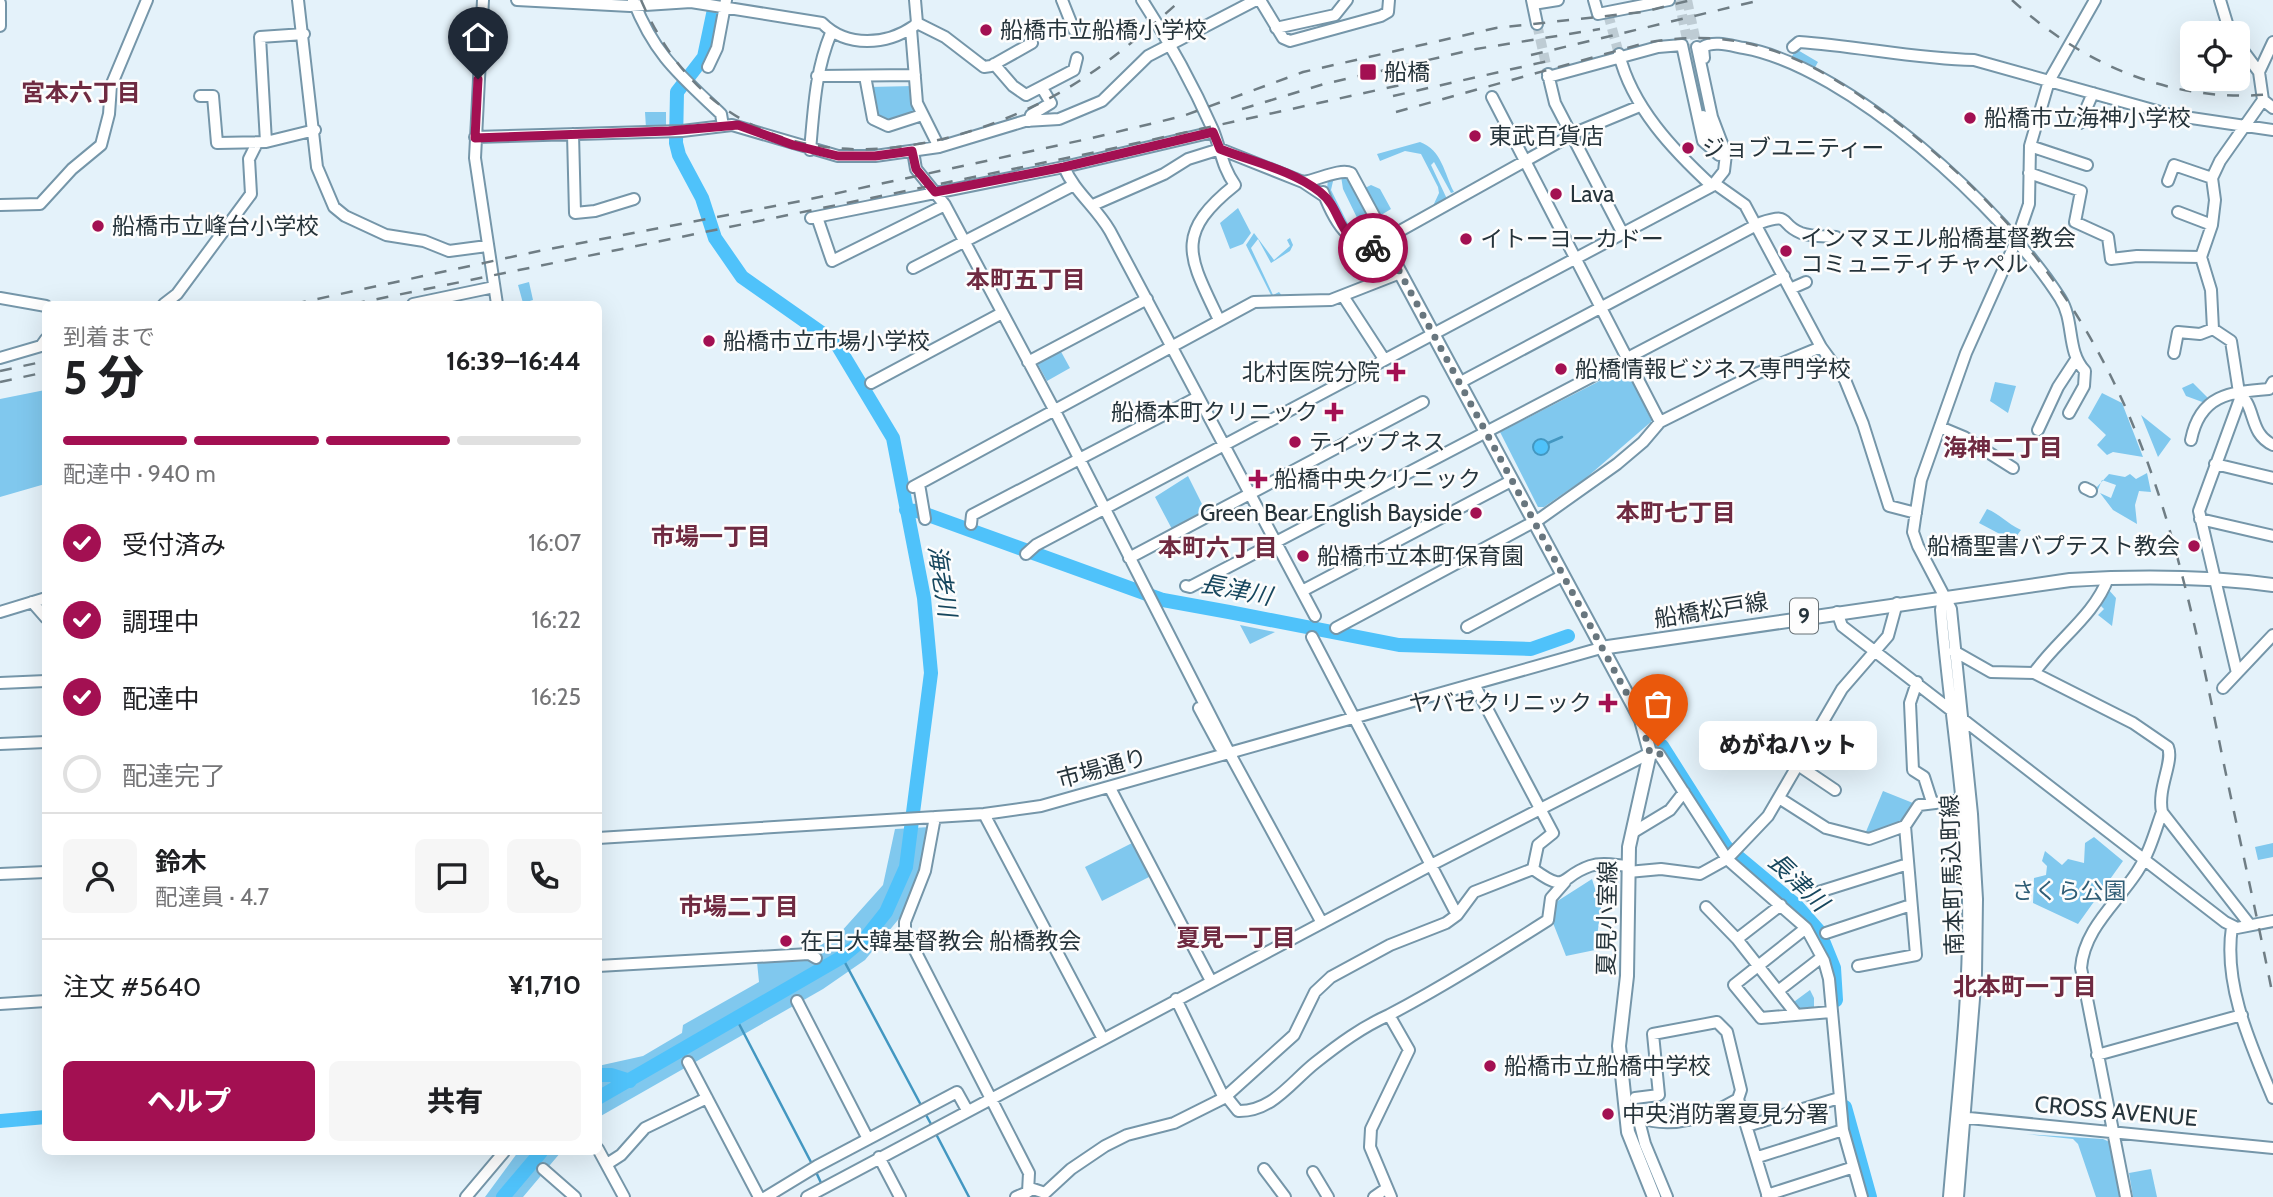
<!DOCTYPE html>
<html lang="ja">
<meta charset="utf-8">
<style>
:root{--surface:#fff;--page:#f6f6f6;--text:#202124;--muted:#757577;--line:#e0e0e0;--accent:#a31052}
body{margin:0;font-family:Cabin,"Noto Sans JP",sans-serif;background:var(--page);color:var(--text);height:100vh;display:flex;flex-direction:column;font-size:26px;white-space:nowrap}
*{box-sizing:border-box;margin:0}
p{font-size:23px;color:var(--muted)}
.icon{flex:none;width:38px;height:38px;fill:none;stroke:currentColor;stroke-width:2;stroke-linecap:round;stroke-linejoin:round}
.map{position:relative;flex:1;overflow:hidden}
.sheet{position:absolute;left:42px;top:301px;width:560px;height:854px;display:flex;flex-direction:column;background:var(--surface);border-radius:10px;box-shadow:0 7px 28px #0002}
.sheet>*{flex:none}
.controls{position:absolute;left:2180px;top:21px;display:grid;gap:14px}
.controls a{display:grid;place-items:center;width:70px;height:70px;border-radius:10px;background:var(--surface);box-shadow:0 7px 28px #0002;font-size:35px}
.pin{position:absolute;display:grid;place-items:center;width:60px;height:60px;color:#fff;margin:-72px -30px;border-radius:50% 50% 50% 0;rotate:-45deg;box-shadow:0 0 7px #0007}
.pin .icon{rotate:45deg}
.courier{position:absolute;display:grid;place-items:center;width:70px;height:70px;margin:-35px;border:5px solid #a31052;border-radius:50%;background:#fff;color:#222;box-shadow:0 2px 9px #0007}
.bubble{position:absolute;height:49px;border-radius:10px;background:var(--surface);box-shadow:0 7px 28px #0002;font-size:23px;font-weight:800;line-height:49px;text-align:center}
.overview em{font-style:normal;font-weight:800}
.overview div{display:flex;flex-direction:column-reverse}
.overview{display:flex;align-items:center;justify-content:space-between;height:119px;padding:0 21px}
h1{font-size:46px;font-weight:800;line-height:52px}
.bar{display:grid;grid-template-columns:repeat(4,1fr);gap:10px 7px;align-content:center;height:84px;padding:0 21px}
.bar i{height:9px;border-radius:5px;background:var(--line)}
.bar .selected{background:var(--accent)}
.bar p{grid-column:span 4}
.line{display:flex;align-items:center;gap:18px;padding:0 21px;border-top:2px solid var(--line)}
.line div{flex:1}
.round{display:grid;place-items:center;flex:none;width:74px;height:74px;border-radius:10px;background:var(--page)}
ol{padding:0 21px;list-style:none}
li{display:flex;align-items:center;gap:21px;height:77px}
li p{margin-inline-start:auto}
li .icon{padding:7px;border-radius:50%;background:var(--accent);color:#fff;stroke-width:4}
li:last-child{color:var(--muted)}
li i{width:38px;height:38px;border:4px solid var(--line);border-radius:50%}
.action{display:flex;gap:14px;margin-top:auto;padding:14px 21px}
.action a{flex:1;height:80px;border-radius:10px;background:var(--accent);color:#fff;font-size:28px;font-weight:800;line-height:80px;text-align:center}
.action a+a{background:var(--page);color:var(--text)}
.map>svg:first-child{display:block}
.green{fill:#80c8ee}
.water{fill:#4fc2fa;stroke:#4397c1;stroke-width:2}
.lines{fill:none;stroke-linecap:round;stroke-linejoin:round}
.stream{stroke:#4397c1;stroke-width:2.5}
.river{stroke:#4fc2fa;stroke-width:14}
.minor-tunnel{stroke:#beccd4;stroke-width:10;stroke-dasharray:10 5;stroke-linecap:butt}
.minor-casing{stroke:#7596a9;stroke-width:14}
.major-casing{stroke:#7596a9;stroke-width:16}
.minor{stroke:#fff;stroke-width:10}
.major{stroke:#fff;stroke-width:12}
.rail{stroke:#6f7d84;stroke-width:2.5;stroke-dasharray:12 12;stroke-linecap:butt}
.done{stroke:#68767e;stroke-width:7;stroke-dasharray:0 12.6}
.route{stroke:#a31052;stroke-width:9}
.poi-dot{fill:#a31052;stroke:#fdfdfd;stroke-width:2.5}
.labels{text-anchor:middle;stroke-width:5;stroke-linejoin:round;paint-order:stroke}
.shield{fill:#fdfdfd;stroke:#667075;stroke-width:2}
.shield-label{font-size:21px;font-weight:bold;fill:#26343b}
.poi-label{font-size:23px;fill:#26343b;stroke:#fdfdfd;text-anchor:start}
.street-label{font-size:23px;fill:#26343b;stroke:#fdfdfd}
.park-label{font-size:23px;fill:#2f5d75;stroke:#fdfdfd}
.neighbourhood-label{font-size:24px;font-weight:bold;fill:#6f2a41;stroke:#fdfdfd}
.water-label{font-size:24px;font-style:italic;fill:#17475e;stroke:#fdfdfd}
</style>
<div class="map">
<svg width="2273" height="1197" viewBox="0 0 2273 1197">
<rect width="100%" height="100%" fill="#e4f2fa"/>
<path class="green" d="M1796,49L1818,62L1813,71L1791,58Z
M913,86L918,115L887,123L875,119L869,87Z
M645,112H666V127L646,128Z
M1420,142C1442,150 1444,173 1454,192L1451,193L1434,162L1431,165L1447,199L1433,206L1439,193L1438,187L1421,154L1405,151L1380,161L1377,154Z
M1344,175L1357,192L1371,185L1380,189L1391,209L1373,220L1383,242L1373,247L1358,235L1364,232L1343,189L1341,176Z
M1334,177L1331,190L1350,228L1347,231L1327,189L1328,179Z
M1238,208L1251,233L1243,244L1230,249L1220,223Z
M1254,233L1274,260L1290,246L1287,240L1290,238L1293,245L1290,251L1271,263L1258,239L1251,248L1273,295L1279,292L1283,297H1272L1246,245Z
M529,282L533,300L523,303L518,285Z
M1059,348L1070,368L1047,381L1036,361Z
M1621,370L1629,375L1652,421L1586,478L1544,507H1538L1500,432Z
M1995,382L2016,386L2008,413L1990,401Z
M2193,383L2209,399L2205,403L2186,396L2182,388Z
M45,390V484L0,497V399Z
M2102,393L2122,403L2143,457L2113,452L2107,455L2097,445L2106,435L2088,418Z
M2141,415L2171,439L2158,457Z
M2147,473L2151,492L2139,491L2135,505L2137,524L2113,510L2100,493L2111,498L2116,485L2102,480L2097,492L2095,489L2109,474L2125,477L2130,474L2136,479Z
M1188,476L1207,514L1173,531L1155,497Z
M1987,509C2000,514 2006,523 2021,530L2013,541L1979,523Z
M2108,589L2116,598L2112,626L2098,615L2104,609L2098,603Z
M1240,625L1275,632L1250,644Z
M1883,791L1913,803L1902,825L1871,836L1865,834Z
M930,827L924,863L902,915L865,960L823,989L599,1117L598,1066L643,1056L682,1033L683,1025L759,982L757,962L806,961L815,957L810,952L840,933L883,885L895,829Z
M2094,837L2123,861L2078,924L2033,903L2034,878L2046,875L2047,866L2042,861L2045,851L2062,865L2068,859L2084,863L2085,843Z
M1134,842L1151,876L1102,901L1085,867Z
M2273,843V857L2258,860L2255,847Z
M1592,879L1601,908L1595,950L1566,956L1553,923L1556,902Z
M1810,990L1814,998V1010L1797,1014L1791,1004Z
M2026,1134L2103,1139L2114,1144L2122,1197H2096L2078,1144L2073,1139Z
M518,1152H561L523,1197H485Z
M2151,1169L2157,1197H2133L2129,1173Z"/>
<path class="water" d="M1533 447a8 8 0 1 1 16 0a8 8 0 1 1-16 0Z"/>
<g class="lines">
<path class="stream" d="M1548,443L1562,437
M842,957L922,1107
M737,1020L813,1166
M925,1113L932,1126
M935,1132L969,1197
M816,1172L822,1185"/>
<path class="river" d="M906,510L917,511L1163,600L1229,612L1399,645L1531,649L1568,636
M1662,746L1726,847L1797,906L1819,931L1834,968L1836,1000
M598,1075H611L630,1081
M598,1098L842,957L867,936L886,912L906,867L931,673L924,598L893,438L836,343L742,277L715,238L702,198L679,155L676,143L677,92L704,57L716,0
M1845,1107L1870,1197
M0,1121L46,1117
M503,1197L541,1152"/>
<path class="minor-tunnel" d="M1679,0L1689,49
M1687,0L1697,47
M1608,14L1619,54
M1537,24L1548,74"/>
<g class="minor-casing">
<path id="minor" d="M298,0L317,167L334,207L345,216L386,235L424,241L449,251L487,246
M483,0L475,158L497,304
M517,0L630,6L691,2L822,23C847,48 887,45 914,26L917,23L915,0
M633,0C655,56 680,75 721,114L723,126
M1062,0L1074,30
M1142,0C1169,41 1193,85 1213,130C1221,150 1222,167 1235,185C1172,235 1190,258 1219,320
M1260,0L1283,38L1290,41L1381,16L1388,12L1389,0
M1532,0L1537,24
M1594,0L1598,14L1669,0
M2220,0L2230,33
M0,3V26
M1533,4L1558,0
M917,23L945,37L984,67L991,66L1032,43
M1276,28L1335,15L1347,0
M911,29L917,103L939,147
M2273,42L2259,72L2263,100L2273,108
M2238,44L2259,72
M1793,47L1799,42C1858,46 1916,59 1974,60L2171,115L2273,130
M1619,54C1632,107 1673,150 1712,186
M1704,58L1703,47C1714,40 1732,46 1744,48C1849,67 2004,210 2060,298C2075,321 2066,351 2085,371L2084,386L2069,413
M994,64L1013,86L1026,95L1074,70L1077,58
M708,67L717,48L726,0
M1548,74L1555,103L1623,234
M817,76L915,75
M865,76L873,119L888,126L922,115
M1548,77L1658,47L1682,45L1703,141L1719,155
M200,96H213L217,143L266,142L315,130
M1492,97L1660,422
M1703,116L1717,150
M1029,121L1031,115L1051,103L1042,88
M2080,123L2093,93
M573,134L575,213L595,211L634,199
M475,137L682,131L732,125L838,156H875L939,147L1025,121L1059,119L1102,101L1148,56L1256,0
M266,142L260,37L304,34
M2030,146L2087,165
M810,150C814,108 815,72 831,33
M913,151L916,169L945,205L1058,417L1230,754L1322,923
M1064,167C1074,191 1096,207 1110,231L1315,616
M2029,173L2081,191L2075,222L2108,237L2111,259L2137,256L2201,257
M2168,181L2174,165L2212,178
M1303,182C1318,180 1340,168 1351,173L1378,223L1389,252
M1714,183L1745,205L1821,347L1845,380L1863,424L1889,506L1916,513
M1323,192C1338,231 1349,243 1389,252
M0,205L40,204L72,169L101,145L109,114L111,86L147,0
M1093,205L1164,174L1188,159L1220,149L1303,182L1324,196
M2178,212L2212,225
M817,217L832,261L945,205
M811,218L1064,167L1213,132
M1389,252L1398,232L1577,132L1640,106
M913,268L1072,186
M1790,289L1806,282
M1343,296L1384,359
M0,298L46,306
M164,304L177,294L251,194L249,159L257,143
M413,304L494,287
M2174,353L2178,332L2200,334L2213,329
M0,358L41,346L46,339
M1028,362L1147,299
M871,383L1002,313
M1459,383L1760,223C1793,212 1778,224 1801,233C1812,237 1825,236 1836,237
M2238,392C2257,407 2248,433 2273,445
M1940,427L1964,437L2013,468
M2038,430L2058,387L2075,361
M2191,440C2200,395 2229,392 2269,389L2273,382
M2215,464L2273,478
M919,484L925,519
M913,487L1254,302L1331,300L1400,273
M2085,488L2091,491
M2200,519L2273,536
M971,524L972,515L1198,397
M1026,554L1036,545L1712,186L1724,171L1726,154L1712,117L1697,47
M1129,558L1423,402
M1186,586L1190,587L1784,276
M1302,591L1511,481
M1943,596L1941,610C1949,707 1966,803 1968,900C1970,999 1957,1099 1949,1197
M32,602L46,618
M0,612L46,598
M1837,612L1842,626L2225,922L2237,928L2273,921
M1467,627L1562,576
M1336,628L1541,518L1617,464L1643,442L1660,422L1758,373L1821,347
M1312,637L1457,915
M1954,651L1991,672L2034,673L2133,723L2168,747C2174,762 2157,788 2162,812L2250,925
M2034,673C2056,641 2095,615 2108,578
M2237,673L2199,511L2240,399L2231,341L2213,329L2211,290L2201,257L2212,225L2215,200L2212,178L2220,161L2263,100
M1917,682L1910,703L1913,770L1924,777L1932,802
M0,683L46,681
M1474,684L1553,833L1538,845L1533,869
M2223,688L2273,635
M1199,708L1220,747L1230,754
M0,744L46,742
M1798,765L1835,790
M1110,788L1211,981
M1779,798L1826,828L1869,839L1905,826
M984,814L1103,1039
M935,817L925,871L905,922V931L1029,1173L1028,1192L1016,1197
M1632,833L1670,810L1684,792
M598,838L984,814L1041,806L1601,648
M1533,869C1569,895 1558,877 1590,866C1602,862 1615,865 1628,866
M1628,872L1661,869L1700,874L1727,859L1768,816L1842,689L1888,636L1897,603
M0,874L46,872
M1809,895L1908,864
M1706,907L1737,939L1796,1014
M2232,927C2223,985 2251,1045 2273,1098
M1806,928L1734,985L1761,1018L1831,1012
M1826,933L1911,905
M1737,939L1781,905
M598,966L809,954L816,958
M1858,966L1916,955L1905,826L1919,805L1968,799
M1778,991L1822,957
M1176,999L1224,1098
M797,1001L868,1139
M0,1004L46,1001
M2097,1055L2242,1015
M688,1062L759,1197
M1226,1096L1238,1111C1272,1112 1291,1082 1315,1063C1339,1044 1362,1027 1389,1015
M1635,1098L1659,1095L1653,1034L1717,1022L1727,1032L1741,1090L1738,1099C1707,1117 1673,1130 1638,1117
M1738,1099L1768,1197
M1638,1117L1645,1144L1667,1197
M1959,1117L2273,1148
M1747,1126L1839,1098
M598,1149L624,1197
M879,1157L900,1197
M1758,1157L1843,1130
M607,1164L621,1155L645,1128L707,1098
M543,1169L575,1197
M1264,1169L1285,1197
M1313,1172L1328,1197
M1030,1188L1045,1193L1071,1169L1105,1146L1127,1135L1174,1123L1224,1098L1294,1035L1315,992L1331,977L1390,945L1446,923L1457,915L1474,892L1533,869
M1767,1195L1851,1168
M466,1197L504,1152
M766,1197L817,1166L957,1092L967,1110
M807,1197L1431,865L1650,753L1659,754L1727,859L1806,928L1824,961L1829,979L1843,1130L1862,1197
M1374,1197L1387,1188
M1391,1197L1370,1147L1371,1129L1409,1050L1389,1015C1444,986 1496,953 1548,920L1551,898L1565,882
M1958,1197L1976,974L1977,899L1972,814L1951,609L1918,546L1913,532L1915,518L1921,480L1966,353L2017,239L2029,204L2030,146L2049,81L2095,0
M2126,1197L2081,968C2084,929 2116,904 2137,872C2149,854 2155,832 2162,812"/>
</g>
<g class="major-casing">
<path id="major" d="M1389,252L1641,720L1650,753L1629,847L1627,976L1619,1046L1628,1132L1654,1197
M1601,648L2070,580C2138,576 2205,576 2273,585"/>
</g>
<use href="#minor" class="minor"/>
<use href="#major" class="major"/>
<path class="rail" d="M641,0C715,172 885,178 1036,105C1091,79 1136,40 1181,0
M2012,0C2084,66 2175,104 2273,94
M1531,55L1761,0
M1393,96L1548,61
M1242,109L1324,84L1476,49L1600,29
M1396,112L1645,43C1747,24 1815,61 1894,120C2120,291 2168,487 2221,750C2238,833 2257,915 2273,997
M294,304L539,251L801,201L1092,138L1183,116L1303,72L1496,28L1643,12L1691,0
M353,304L1096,152L1405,84
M0,371L46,361
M0,382L46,372"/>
</g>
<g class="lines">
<path class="done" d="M1373,248L1389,252L1641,720L1650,753L1660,754L1658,746"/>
<path class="route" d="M478,79L475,138L669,131L738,125L793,145L838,156H875L912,151L916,169L935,192L1064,167L1213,132L1220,149C1253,162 1292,170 1320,192C1344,211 1335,239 1373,248"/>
</g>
<g class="poi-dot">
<circle cx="986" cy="30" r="7"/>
<rect x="1359" y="63" width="18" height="18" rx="3.5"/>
<circle cx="1970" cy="118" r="7"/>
<circle cx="1475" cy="136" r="7"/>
<circle cx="1688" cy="148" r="7"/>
<circle cx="1556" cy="194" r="7"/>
<circle cx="98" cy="226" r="7"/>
<circle cx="1466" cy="239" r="7"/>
<circle cx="1786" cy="251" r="7"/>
<circle cx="709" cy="341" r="7"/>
<circle cx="1561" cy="369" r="7"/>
<path d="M1392.5 361.5h7v7h7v7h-7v7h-7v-7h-7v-7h7z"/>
<path d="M1330.5 401.5h7v7h7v7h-7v7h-7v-7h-7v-7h7z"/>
<circle cx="1295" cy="442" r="7"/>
<path d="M1254.5 468.5h7v7h7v7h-7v7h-7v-7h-7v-7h7z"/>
<circle cx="1476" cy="513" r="7"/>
<circle cx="2194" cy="546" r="7"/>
<circle cx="1303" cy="556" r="7"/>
<path d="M1604.5 692.5h7v7h7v7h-7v7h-7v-7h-7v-7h7z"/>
<circle cx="786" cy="941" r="7"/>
<circle cx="1490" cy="1066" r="7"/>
<circle cx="1608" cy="1114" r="7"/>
</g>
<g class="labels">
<rect class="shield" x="1790" y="598.5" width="28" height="35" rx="5"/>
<g class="shield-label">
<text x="1804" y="623">9</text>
</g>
<g class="poi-label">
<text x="1000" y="38">船橋市立船橋小学校</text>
<text x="1384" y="80">船橋</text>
<text x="1984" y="126">船橋市立海神小学校</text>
<text x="1489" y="144">東武百貨店</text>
<text x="1702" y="156">ジョブユニティー</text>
<text x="1570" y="202">Lava</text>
<text x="112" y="234">船橋市立峰台小学校</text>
<text x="1800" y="246">インマヌエル船橋基督教会<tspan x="1800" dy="26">コミュニティチャペル</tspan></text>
<text x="1480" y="247">イトーヨーカドー</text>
<text x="723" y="349">船橋市立市場小学校</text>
<text x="1575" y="377">船橋情報ビジネス専門学校</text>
<text x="1380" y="380" text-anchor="end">北村医院分院</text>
<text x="1318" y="420" text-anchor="end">船橋本町クリニック</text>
<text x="1309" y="450">ティップネス</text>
<text x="1274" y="487">船橋中央クリニック</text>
<text x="1462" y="521" text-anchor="end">Green Bear English Bayside</text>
<text x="2180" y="554" text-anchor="end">船橋聖書バプテスト教会</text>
<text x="1317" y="564">船橋市立本町保育園</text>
<text x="1592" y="711" text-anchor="end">ヤバセクリニック</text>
<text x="800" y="949">在日大韓基督教会 船橋教会</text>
<text x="1504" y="1074">船橋市立船橋中学校</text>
<text x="1622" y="1122">中央消防署夏見分署</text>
</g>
<g class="street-label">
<text transform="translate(1711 610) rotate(-9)" y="8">船橋松戸線</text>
<text transform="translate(1102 768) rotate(-15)" y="8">市場通り</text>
<text transform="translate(1952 875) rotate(-92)" y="8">南本町馬込町線</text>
<text transform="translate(1607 918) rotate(-89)" y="8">夏見小室線</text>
<text transform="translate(2116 1111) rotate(5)" y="8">CROSS AVENUE</text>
</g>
<g class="park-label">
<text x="2069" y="899">さくら公園</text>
</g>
<g class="neighbourhood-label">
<text x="81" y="101">宮本六丁目</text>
<text x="1026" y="288">本町五丁目</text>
<text x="2003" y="456">海神二丁目</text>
<text x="1676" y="521">本町七丁目</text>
<text x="711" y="545">市場一丁目</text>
<text x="1218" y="556">本町六丁目</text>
<text x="739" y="915">市場二丁目</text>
<text x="1236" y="946">夏見一丁目</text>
<text x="2025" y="995">北本町一丁目</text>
</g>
<g class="water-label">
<text transform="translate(942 581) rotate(81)" y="8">海老川</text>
<text transform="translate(1236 590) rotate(11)" y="8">長津川</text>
<text transform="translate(1798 882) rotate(44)" y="8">長津川</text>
</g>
</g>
</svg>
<div class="controls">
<a><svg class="icon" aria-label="locate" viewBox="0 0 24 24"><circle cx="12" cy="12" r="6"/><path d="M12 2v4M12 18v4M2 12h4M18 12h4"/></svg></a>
</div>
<div class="pin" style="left:1658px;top:746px;background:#ea580c"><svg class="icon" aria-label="bag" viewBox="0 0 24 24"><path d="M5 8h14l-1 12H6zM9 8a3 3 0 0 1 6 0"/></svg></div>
<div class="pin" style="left:478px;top:79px;background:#1f2937"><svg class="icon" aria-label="home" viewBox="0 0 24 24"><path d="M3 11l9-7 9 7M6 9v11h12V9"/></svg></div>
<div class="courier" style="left:1373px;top:248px"><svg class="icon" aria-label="bike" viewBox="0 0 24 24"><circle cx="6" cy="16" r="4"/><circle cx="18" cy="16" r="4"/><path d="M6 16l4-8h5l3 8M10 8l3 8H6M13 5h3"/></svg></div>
<div class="bubble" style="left:1699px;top:721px;width:178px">めがねハット</div>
<section class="sheet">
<div class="overview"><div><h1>5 分</h1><p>到着まで</p></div><em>16:39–16:44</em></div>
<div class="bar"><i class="selected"></i><i class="selected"></i><i class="selected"></i><i></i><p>配達中 · 940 m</p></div>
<ol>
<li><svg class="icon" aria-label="check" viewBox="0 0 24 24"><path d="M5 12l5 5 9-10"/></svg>受付済み<p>16:07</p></li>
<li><svg class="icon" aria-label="check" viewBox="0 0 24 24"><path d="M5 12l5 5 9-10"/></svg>調理中<p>16:22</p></li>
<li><svg class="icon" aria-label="check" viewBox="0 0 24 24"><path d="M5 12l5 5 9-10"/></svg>配達中<p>16:25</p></li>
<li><i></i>配達完了</li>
</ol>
<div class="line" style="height:126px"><a class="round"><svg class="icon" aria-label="person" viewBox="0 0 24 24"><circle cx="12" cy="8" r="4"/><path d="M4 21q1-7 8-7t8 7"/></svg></a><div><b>鈴木</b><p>配達員 · 4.7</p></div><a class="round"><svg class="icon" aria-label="chat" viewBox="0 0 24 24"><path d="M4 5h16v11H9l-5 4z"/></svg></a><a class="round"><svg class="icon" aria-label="phone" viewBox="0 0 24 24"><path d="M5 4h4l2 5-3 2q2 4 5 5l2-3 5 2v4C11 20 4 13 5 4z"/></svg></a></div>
<div class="line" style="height:91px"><div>注文 #5640</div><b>¥1,710</b></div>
<div class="action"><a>ヘルプ</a><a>共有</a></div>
</section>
</div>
